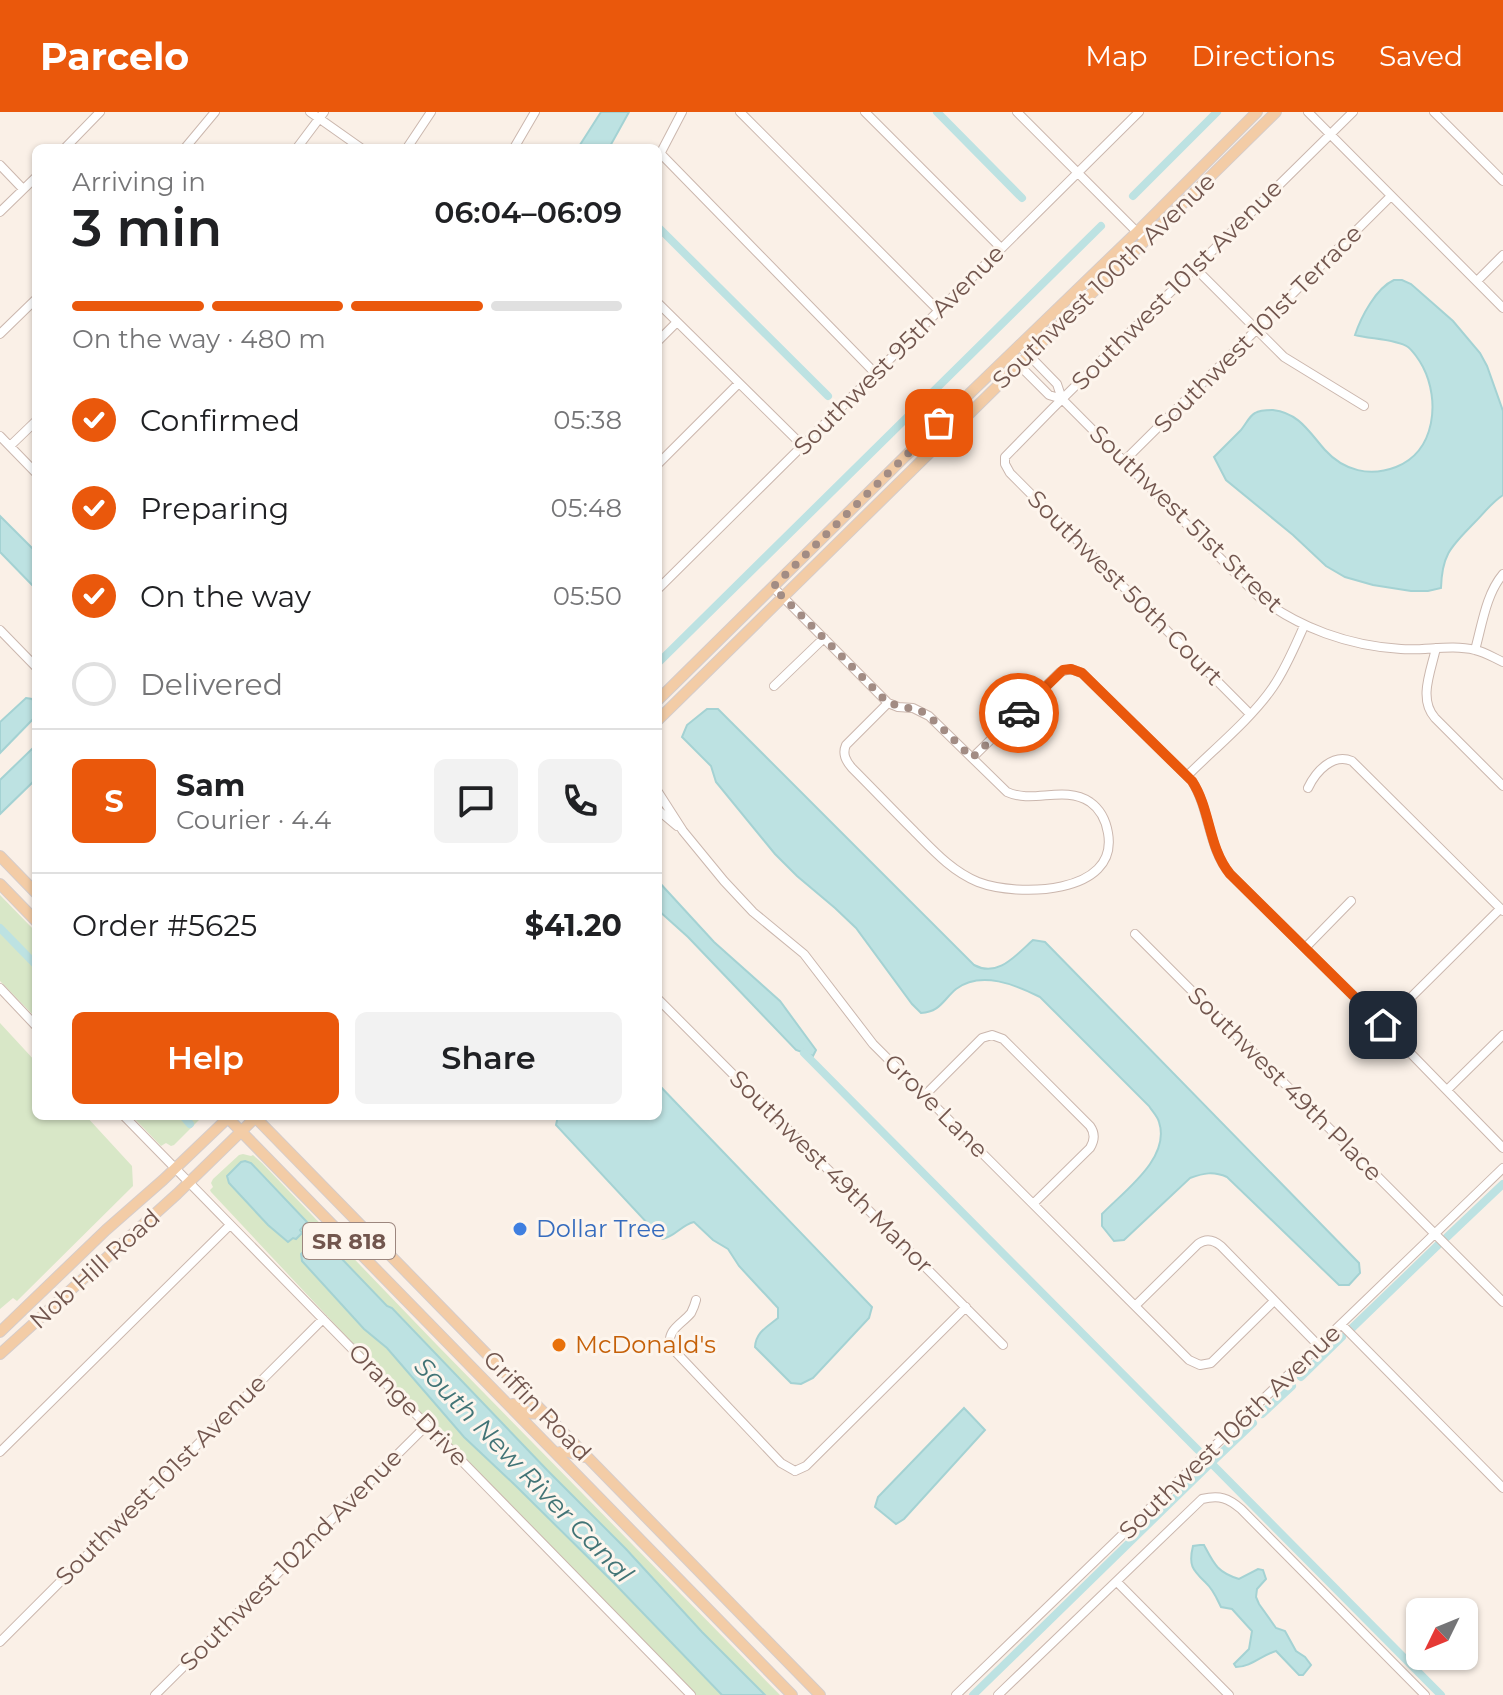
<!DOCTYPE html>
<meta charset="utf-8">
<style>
:root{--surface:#fff;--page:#f2f2f2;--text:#202124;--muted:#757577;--line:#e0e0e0;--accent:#ea580c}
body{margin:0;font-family:Montserrat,sans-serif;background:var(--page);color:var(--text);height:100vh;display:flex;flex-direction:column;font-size:30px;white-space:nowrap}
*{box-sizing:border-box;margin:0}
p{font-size:26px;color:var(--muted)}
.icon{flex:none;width:44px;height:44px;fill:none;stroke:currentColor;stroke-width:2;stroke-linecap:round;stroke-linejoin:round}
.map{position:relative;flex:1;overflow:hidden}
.sheet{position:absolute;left:32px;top:32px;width:630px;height:976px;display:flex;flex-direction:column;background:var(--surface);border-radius:12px;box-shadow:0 2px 6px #0004}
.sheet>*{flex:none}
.needle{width:52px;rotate:227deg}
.fabs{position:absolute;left:1406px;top:1486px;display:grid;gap:16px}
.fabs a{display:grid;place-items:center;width:72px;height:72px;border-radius:12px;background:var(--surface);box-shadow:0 2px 6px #0004;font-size:40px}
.pin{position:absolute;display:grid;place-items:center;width:68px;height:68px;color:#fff;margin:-34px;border-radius:16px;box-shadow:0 4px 12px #0006}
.courier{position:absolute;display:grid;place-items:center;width:80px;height:80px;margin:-40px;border:6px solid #ea580c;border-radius:50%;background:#fff;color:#222;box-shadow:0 2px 10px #0007}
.headline em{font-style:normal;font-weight:600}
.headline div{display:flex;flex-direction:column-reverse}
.headline{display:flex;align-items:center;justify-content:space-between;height:136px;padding:0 40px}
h1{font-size:52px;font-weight:600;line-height:60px}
.bar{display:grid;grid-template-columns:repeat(4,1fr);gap:12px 8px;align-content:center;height:96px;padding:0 40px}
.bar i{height:10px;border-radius:6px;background:var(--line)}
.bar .active{background:var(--accent)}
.bar p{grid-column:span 4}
.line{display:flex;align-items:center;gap:20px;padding:0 40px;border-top:2px solid var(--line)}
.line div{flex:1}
.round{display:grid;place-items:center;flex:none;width:84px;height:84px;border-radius:12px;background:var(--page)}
ol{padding:0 40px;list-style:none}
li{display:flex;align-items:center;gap:24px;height:88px}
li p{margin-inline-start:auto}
li .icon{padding:8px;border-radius:50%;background:var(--accent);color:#fff;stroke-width:4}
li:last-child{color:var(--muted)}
li i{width:44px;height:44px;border:4px solid var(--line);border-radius:50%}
.action{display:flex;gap:16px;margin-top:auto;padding:16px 40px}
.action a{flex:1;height:92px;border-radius:12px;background:var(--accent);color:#fff;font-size:32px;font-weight:600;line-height:92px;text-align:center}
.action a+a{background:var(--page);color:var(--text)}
header{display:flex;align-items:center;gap:48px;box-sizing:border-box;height:112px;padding:0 40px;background:var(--accent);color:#fff}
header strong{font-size:38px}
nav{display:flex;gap:44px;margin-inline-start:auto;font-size:28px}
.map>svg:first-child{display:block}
.green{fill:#d8e7c7}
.water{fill:#bde2e2;stroke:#a4d2d3;stroke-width:2}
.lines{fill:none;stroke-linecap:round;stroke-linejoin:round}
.canal{stroke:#bde2e2;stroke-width:8}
.minor-casing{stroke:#cbb7ae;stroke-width:10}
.major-casing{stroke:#d5ccca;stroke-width:12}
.minor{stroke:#fff;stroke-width:8}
.major{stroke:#f3cca6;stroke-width:10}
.done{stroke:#a28c84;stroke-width:8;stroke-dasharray:0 14.4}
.route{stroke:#ea580c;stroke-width:10}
.shop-dot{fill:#3f7fe0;stroke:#fdf5ed;stroke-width:3}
.food-dot{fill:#e8710a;stroke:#fdf5ed;stroke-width:3}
.labels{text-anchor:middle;stroke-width:6;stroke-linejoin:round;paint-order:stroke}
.shield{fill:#fdf5ed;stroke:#9c867e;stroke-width:2}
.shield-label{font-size:22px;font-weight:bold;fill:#72564e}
.street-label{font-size:24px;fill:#72564e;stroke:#fdf5ed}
.shop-label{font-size:24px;fill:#366cbe;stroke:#fdf5ed;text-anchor:start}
.food-label{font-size:24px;fill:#c56008;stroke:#fdf5ed;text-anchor:start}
.water-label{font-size:26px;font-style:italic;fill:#427476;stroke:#fdf5ed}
</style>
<header>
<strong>Parcelo</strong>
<nav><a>Map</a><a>Directions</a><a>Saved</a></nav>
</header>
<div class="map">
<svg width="1503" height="1583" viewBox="0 0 1503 1583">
<rect width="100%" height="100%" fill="#faf0e7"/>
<path class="green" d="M0,783L36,820V906L0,869Z
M0,911L36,950V1004H86L132,1054L133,1074L17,1189L13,1186L0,1197Z
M132,1004H203L174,1033L171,1034L166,1031L161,1034Z
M243,1042L251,1044L253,1043L262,1051L437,1233L780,1583H696L374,1254L211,1080L210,1078L213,1075L211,1071L213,1067L239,1043Z"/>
<path class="water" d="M601,0H629L609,36H578Z
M1394,168H1402L1411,172L1453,209L1480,241L1487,254L1503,299V383C1492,390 1485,400 1475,410C1452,434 1442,441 1441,476L1428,479H1411L1373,473L1345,465L1326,454L1293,423L1226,368L1214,345C1222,337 1231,328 1240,319C1245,314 1249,304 1255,301C1260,298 1268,298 1273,298C1299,301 1309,320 1325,338C1344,359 1370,365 1396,355C1436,339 1440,288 1423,255C1420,249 1413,239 1408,235C1396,227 1369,227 1355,223C1361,205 1376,176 1394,168Z
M0,404L36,440V477L0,440Z
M26,586L32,587L36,593V604L0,641V610Z
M707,597H718L974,853C998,866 1016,843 1033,828L1045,830L1359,1151L1360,1161L1349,1173H1339L1227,1065C1213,1059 1204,1061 1190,1066L1124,1128L1114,1129L1102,1114V1102C1124,1079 1171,1046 1159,1010C1158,1005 1152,999 1149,994L1040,885C1016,873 981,858 956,877C943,888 940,900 921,901L912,892L856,816L835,796L797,764L775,742L716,670L711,654L682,625L687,613Z
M36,633V667L0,702V668Z
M658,769L714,830L780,889L816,938L813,944L796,938L688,825L658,798Z
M658,972L872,1195L869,1206L813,1266L801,1272L791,1271L755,1235C756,1220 767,1215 778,1206V1196L739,1154L728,1137L713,1128L694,1110C681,1113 675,1125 662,1127L556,1013L558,1004H658Z
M245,1049L251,1051L307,1110L300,1118L302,1121L296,1127L293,1126L288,1130L268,1113L229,1071L227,1064L241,1050Z
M319,1123L387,1194L392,1196L548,1359L626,1437L702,1520L765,1583H722L616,1473L516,1374L464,1325L387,1236L364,1217L302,1149L301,1142Z
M964,1296L985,1318L904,1407L896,1412L875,1395L878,1385Z
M1200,1433H1204C1214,1452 1217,1460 1239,1467L1258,1457L1263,1458L1266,1467L1257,1477L1256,1485L1259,1492L1276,1516L1285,1519L1296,1539L1305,1545L1311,1553L1303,1563H1299L1276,1539C1262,1543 1251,1555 1236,1555L1234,1552L1249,1537L1252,1519L1232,1497L1221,1495C1217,1487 1213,1477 1206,1471C1193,1458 1188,1454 1193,1434Z"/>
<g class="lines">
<path class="canal" d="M937,0L1022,86
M1133,84L1217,0
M658,115L828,284
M658,551L1101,114
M0,816L36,853
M804,941L1198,1338
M183,1004L190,1012
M1447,1125L1503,1072
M1351,1217L1438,1133
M1301,1265L1342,1225
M1262,1302L1292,1274
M1207,1347L1211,1351L1253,1311
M973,1583L1211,1351L1441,1583"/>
<g class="minor-casing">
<path id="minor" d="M310,0L361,36
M740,0L939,199
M865,0L1001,136
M1017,0L1146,129
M1308,0L1503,196
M1434,0L1503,69
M65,36L100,0
M185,36L215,0
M297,36L324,0
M407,36L431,0
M514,36L535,0
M661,42L876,262
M658,46L682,0
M0,53L23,77
M0,100L36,65
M1195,156L1284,245L1364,294
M1477,169L1503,143
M658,191L803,334
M0,222L36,187
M658,229L677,210
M1019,233L1057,272L1062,287L1258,484C1298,516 1350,534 1401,537C1425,539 1451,532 1475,538C1485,540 1494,546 1503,550
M1009,243L1049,283L1062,287
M0,324L36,361
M10,334L36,309
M1124,349L1391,84
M658,352L739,271
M773,475L888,591L898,595L913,596L929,604L1007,680C1033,692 1064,673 1090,690C1100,697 1106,709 1108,721C1119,783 1017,785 978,770C951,759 932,737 912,717C892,697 872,676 852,656C846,649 842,642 846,633L888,591
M658,477L1139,0
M0,518L36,555
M1436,536C1431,559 1418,587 1435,606L1503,674
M1475,538C1482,513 1486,482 1503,462
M774,574L824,526
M1250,602L1010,361L1005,352V345L1052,297L1353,0
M972,646L1060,560L1071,557L1082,561L1192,669C1210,698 1208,736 1230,762L1383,913L1503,1036
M1187,664C1214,637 1252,606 1273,575C1286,556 1295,534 1304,514
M1308,676C1316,659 1333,641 1352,649L1503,799
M658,680L683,719L724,769L753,800L804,842L873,932L1189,1248L1200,1253L1211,1251L1274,1189
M658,698L677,714
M1135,822L1503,1190
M1305,836L1351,789
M0,876L36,914
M658,887L1003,1233
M1383,913L1500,797
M1447,978L1503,923
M925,983L982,926L992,923L1003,927L1090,1014C1095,1021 1095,1028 1090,1036L1034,1091
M124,1004L691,1583
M696,1188C695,1192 693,1197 691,1201C682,1212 667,1217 670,1234L781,1351L795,1359
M1136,1193L1198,1132C1206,1126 1214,1128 1221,1134L1319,1234
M1342,1213L1503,1376
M0,1340L230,1113
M795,1359L806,1354L966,1195
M1117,1470L1229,1583
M0,1530L323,1207
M155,1583L427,1313
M956,1583L1503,1056
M998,1583L1202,1387C1220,1383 1228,1386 1241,1397L1425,1583"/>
</g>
<g class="major-casing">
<path id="major" d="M658,588L939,311L1137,120L1257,0
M658,608L1276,0
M0,744L36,781
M0,772L36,809
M226,1004L792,1583
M254,1004L820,1583
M0,1220L106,1118L163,1068L230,1004
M0,1242L177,1082L257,1004
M513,1292C523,1297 531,1305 542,1300
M556,1341L565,1339L585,1345"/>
</g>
<use href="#minor" class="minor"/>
<use href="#major" class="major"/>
</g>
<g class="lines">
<path class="done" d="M939,311L773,475L888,591L921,599L937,611L972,646L1019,601"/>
<path class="route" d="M1019,601L1063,558L1071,557L1082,561L1192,669C1211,698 1208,735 1230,762L1383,913"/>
</g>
<circle class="shop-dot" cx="520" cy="1117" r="8"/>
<circle class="food-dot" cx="559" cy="1233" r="8"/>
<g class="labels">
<rect class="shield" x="303" y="1111" width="92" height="36" rx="6"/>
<g class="shield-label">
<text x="349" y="1137">SR 818</text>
</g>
<g class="street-label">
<text transform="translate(1104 169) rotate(-44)" y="8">Southwest 100th Avenue</text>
<text transform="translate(1177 173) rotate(-45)" y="8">Southwest 101st Avenue</text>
<text transform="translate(1258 217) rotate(-45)" y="8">Southwest 101st Terrace</text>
<text transform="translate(899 238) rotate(-45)" y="8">Southwest 95th Avenue</text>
<text transform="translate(1186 407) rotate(44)" y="8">Southwest 51st Street</text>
<text transform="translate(1125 476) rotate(45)" y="8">Southwest 50th Court</text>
<text transform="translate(1285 972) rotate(45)" y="8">Southwest 49th Place</text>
<text transform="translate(936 994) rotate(45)" y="8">Grove Lane</text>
<text transform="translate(831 1060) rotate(45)" y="8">Southwest 49th Manor</text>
<text transform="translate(95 1157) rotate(-42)" y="8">Nob Hill Road</text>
<text transform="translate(408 1293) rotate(46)" y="8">Orange Drive</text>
<text transform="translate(537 1294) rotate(46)" y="8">Griffin Road</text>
<text transform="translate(1230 1320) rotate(-44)" y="8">Southwest 106th Avenue</text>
<text transform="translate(161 1368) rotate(-45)" y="8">Southwest 101st Avenue</text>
<text transform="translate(291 1448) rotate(-45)" y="8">Southwest 102nd Avenue</text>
</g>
<g class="shop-label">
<text x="536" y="1125">Dollar Tree</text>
</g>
<g class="food-label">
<text x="575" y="1241">McDonald's</text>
</g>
<g class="water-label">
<text transform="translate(524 1358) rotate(46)" y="9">South New River Canal</text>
</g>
</g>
</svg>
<div class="fabs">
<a><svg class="needle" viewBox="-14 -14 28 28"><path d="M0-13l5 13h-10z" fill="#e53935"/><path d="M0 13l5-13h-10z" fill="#757577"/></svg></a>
</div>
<div class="pin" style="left:939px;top:311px;background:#ea580c"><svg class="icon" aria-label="bag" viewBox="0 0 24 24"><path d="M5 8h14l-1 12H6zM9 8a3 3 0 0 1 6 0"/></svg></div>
<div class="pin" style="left:1383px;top:913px;background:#1f2937"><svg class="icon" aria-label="home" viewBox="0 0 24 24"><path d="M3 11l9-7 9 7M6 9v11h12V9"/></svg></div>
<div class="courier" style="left:1019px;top:601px"><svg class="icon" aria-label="car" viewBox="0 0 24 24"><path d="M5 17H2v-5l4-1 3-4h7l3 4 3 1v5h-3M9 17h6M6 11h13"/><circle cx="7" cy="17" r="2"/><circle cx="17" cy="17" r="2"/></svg></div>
<section class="sheet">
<div class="headline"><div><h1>3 min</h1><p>Arriving in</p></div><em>06:04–06:09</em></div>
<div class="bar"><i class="active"></i><i class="active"></i><i class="active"></i><i></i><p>On the way · 480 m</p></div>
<ol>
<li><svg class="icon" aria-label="check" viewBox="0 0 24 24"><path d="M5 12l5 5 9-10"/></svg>Confirmed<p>05:38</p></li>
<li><svg class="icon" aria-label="check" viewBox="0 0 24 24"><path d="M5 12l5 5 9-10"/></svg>Preparing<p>05:48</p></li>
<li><svg class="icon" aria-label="check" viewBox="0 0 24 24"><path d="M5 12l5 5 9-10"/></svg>On the way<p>05:50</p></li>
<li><i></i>Delivered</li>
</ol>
<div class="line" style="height:144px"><b class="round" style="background:var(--accent);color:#fff">S</b><div><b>Sam</b><p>Courier · 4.4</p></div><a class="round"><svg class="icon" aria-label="chat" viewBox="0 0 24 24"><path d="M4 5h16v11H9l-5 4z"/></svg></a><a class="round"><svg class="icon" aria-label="phone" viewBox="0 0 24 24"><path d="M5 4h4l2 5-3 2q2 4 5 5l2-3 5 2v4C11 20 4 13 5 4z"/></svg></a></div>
<div class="line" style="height:104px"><div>Order #5625</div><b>$41.20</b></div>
<div class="action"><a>Help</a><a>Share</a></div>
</section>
</div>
